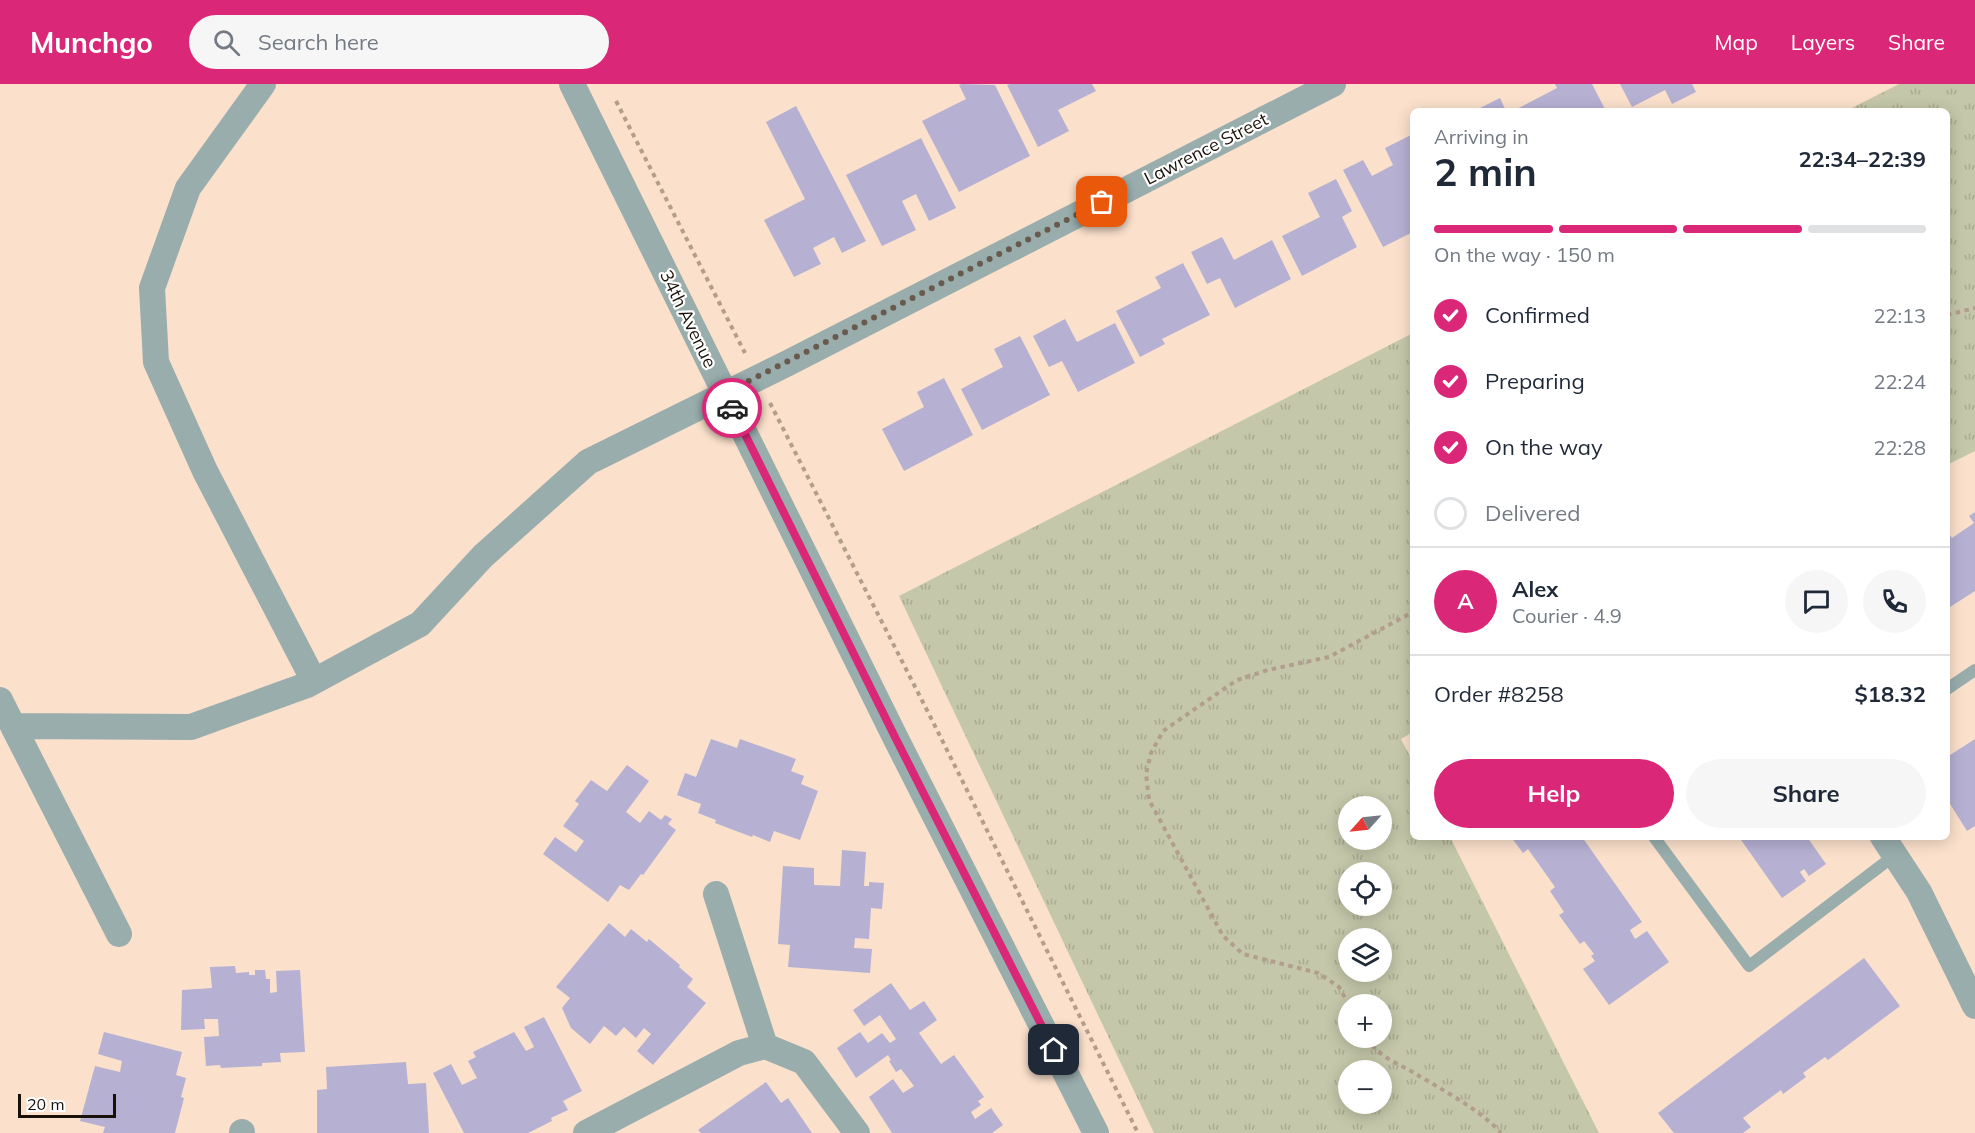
<!DOCTYPE html>
<meta charset="utf-8">
<style>
:root{--surface:#fff;--page:#f6f6f7;--text:#1f2937;--muted:#747a83;--line:#e0e1e3;--accent:#db2777}
body{margin:0;font-family:Mulish,sans-serif;background:var(--page);color:var(--text);height:100vh;display:flex;flex-direction:column;font-size:22px;white-space:nowrap}
*{box-sizing:border-box;margin:0}
p{font-size:20px;color:var(--muted)}
.icon{flex:none;width:33px;height:33px;fill:none;stroke:currentColor;stroke-width:2;stroke-linecap:round;stroke-linejoin:round}
.map{position:relative;flex:1;overflow:hidden}
.side{position:absolute;left:1410px;top:24px;width:540px;height:732px;display:flex;flex-direction:column;background:var(--surface);border-radius:9px;box-shadow:0 3px 15px #0003}
.side>*{flex:none}
.needle{width:39px;rotate:243deg}
.controls{position:absolute;left:1338px;top:712px;display:grid;gap:12px}
.controls a{display:grid;place-items:center;width:54px;height:54px;border-radius:50%;background:var(--surface);box-shadow:0 3px 15px #0003;font-size:30px}
.scale{position:absolute;left:18px;bottom:15px;width:98px;box-sizing:border-box;padding-left:6px;border:3px solid #191109;border-top:0;font-size:16px;line-height:21px;white-space:nowrap;color:#191109;-webkit-text-stroke:4px #fff;paint-order:stroke}
.pin{position:absolute;display:grid;place-items:center;width:51px;height:51px;color:#fff;margin:-26px;border-radius:12px;box-shadow:0 3px 9px #0006}
.courier{position:absolute;display:grid;place-items:center;width:60px;height:60px;margin:-30px;border:4px solid #db2777;border-radius:50%;background:#fff;color:#222;box-shadow:0 2px 8px #0007}
.overview em{font-style:normal;font-weight:700}
.overview div{display:flex;flex-direction:column-reverse}
.overview{display:flex;align-items:center;justify-content:space-between;height:102px;padding:0 24px}
h1{font-size:39px;font-weight:700;line-height:45px}
.bar{display:grid;grid-template-columns:repeat(4,1fr);gap:9px 6px;align-content:center;height:72px;padding:0 24px}
.bar i{height:8px;border-radius:4px;background:var(--line)}
.bar .active{background:var(--accent)}
.bar p{grid-column:span 4}
.line{display:flex;align-items:center;gap:15px;padding:0 24px;border-top:2px solid var(--line)}
.line div{flex:1}
.round{display:grid;place-items:center;flex:none;width:63px;height:63px;border-radius:32px;background:var(--page)}
ol{padding:0 24px;list-style:none}
li{display:flex;align-items:center;gap:18px;height:66px}
li p{margin-inline-start:auto}
li .icon{padding:6px;border-radius:50%;background:var(--accent);color:#fff;stroke-width:4}
li:last-child{color:var(--muted)}
li i{width:33px;height:33px;border:3px solid var(--line);border-radius:50%}
.button{display:flex;gap:12px;margin-top:auto;padding:12px 24px}
.button a{flex:1;height:69px;border-radius:36px;background:var(--accent);color:#fff;font-size:24px;font-weight:700;line-height:69px;text-align:center}
.button a+a{background:var(--page);color:var(--text)}
header{display:flex;align-items:center;gap:36px;box-sizing:border-box;height:84px;padding:0 30px;background:var(--accent);color:#fff}
header strong{font-size:28px}
nav{display:flex;gap:33px;margin-inline-start:auto;font-size:21px}
.search{width:420px;height:54px;background:var(--page);display:flex;align-items:center;gap:15px;box-sizing:border-box;padding:0 21px;border-radius:33px;color:var(--muted);font-size:22px}
.map>svg:first-child{display:block}
.grass{fill:url(#grass-tufts);fill-rule:evenodd}
.building{fill:#b6b0d2}
.lines{fill:none;stroke-linecap:round;stroke-linejoin:round}
.path{stroke:#b29e8d;stroke-width:4;stroke-dasharray:4.5 4.5;stroke-linecap:butt}
.lane{stroke:#99adad;stroke-width:12}
.street{stroke:#99adad;stroke-width:26}
.done{stroke:#685a4d;stroke-width:6;stroke-dasharray:0 10.8}
.route{stroke:#db2777;stroke-width:8}
.labels{text-anchor:middle;stroke-width:4.5;stroke-linejoin:round;paint-order:stroke}
.street-label{font-size:18px;fill:#191109;stroke:#fff}
</style>
<header>
<strong>Munchgo</strong>
<div class="search"><svg class="icon" aria-label="search" viewBox="0 0 24 24"><circle cx="10" cy="10" r="6"/><path d="M15 15l6 6"/></svg>Search here</div>
<nav><a>Map</a><a>Layers</a><a>Share</a></nav>
</header>
<div class="map">
<svg width="1975" height="1049" viewBox="0 0 1975 1049">
<defs>
<pattern id="grass-tufts" width="24" height="20" patternUnits="userSpaceOnUse" patternTransform="scale(1.5)"><rect width="24" height="20" fill="#c5c7aa"/><path d="M3 7l-1-3M5 7V3M7 7l1-3M15 17l-1-3M17 17v-4M19 17l1-3" fill="none" stroke="#a9aa91"/></pattern>
</defs>
<rect width="100%" height="100%" fill="#fbe1cc"/>
<path class="grass" d="M1899,0H1975V367L1947,381V27H1846Z
M1413,249V648L1401,655L1413,678V753H1450L1599,1049H1154L899,512ZM1348,723H1382V756H1348ZM1348,789H1382V822H1348ZM1348,855H1382V888H1348ZM1348,921H1382V954H1348ZM1348,987H1382V1020H1348Z"/>
<path class="building" d="M962,0L995,1L1030,72L959,108L922,37L966,15L959,1Z
M1010,0H1092L1096,7L1058,26L1069,47L1038,63L1007,1Z
M1555,0H1592L1606,27H1513L1557,4Z
M1620,0H1692L1696,8L1672,20L1665,6L1632,23Z
M1500,14L1506,27H1474Z
M796,22L866,157L842,169L834,153L813,164L821,180L794,193L764,136L805,115L766,38Z
M1413,50V148L1383,163L1343,86L1363,76L1372,92L1393,81L1385,64Z
M921,54L956,124L929,137L916,110L902,117L916,146L882,162L846,91Z
M1336,95L1352,127L1342,133L1357,163L1302,192L1282,152L1320,133L1308,109Z
M1222,153L1234,176L1272,156L1291,195L1235,224L1220,194L1207,200L1191,168Z
M1183,179L1210,231L1162,255L1165,260L1140,273L1116,227L1161,204L1155,193Z
M1065,235L1077,258L1115,239L1135,279L1078,308L1062,277L1049,283L1033,252Z
M1020,252L1050,311L982,346L961,305L1003,283L994,265Z
M944,294L973,351L904,387L882,345L924,323L917,308Z
M1975,428V507L1947,525V447L1952,454L1974,439L1969,432Z
M711,655L737,664L740,655L796,675L791,687L804,692L801,700L818,707L800,756L774,747L770,758L753,751L752,753L715,739L716,736L698,729L701,720L677,711L685,689L696,693Z
M1975,655V742L1967,747L1947,715V673Z
M627,681L649,697L626,728L640,739L649,727L661,736L665,731L672,735L668,740L676,746L643,791L641,790L629,806L620,801L608,818L543,770L555,753L576,768L584,757L563,742L579,720L575,717L591,696L607,707Z
M1511,753H1582L1642,838L1630,846L1635,855L1647,847L1669,878L1609,921L1583,885L1595,877L1591,872L1594,870L1584,857L1580,860L1559,831L1564,828L1550,807L1555,803L1528,765L1523,769Z
M1739,753H1807L1826,780L1809,792L1804,785L1800,788L1806,797L1782,814Z
M842,766L866,768L864,802H869V798L884,799L882,825L871,824L869,855L855,854L854,864L872,865L870,889L788,883L790,861L778,860L783,782L814,784V801L840,802Z
M609,839L625,853L631,845L647,858L649,855L680,881L679,883L693,895L687,903L706,919L653,981L637,967L651,950L644,944L636,954L624,943L616,952L604,942L590,960L571,944L562,924L570,914L556,903Z
M1864,874L1900,922L1828,976L1825,973L1803,989L1806,993L1783,1010L1781,1006L1743,1034L1751,1043L1743,1049H1674L1658,1029Z
M235,882L236,889L249,888V891H255V886H265L266,895H270V909L277,908L276,887L300,886L305,968L280,969L281,978L262,979V982L221,984L220,981L206,982L204,953L219,952L218,935H204L205,945L181,946L182,906L212,904L210,883Z
M891,899L910,926L924,917L937,936L919,949L941,980L954,971L984,1013L978,1017L981,1021L971,1028L975,1035L991,1024L1003,1041L992,1049H892L869,1013L893,995L903,1009L914,1002L901,985L896,988L889,977L891,976L888,971L856,994L837,964L860,948L868,959L882,949L890,959L896,955L880,931L864,942L853,926Z
M544,933L582,1007L563,1017L568,1026L551,1034L552,1037L528,1049H464L433,989L451,980L462,1001L477,994L468,977L476,973L473,968L514,948L526,967L534,963L524,943Z
M104,948L182,968L176,991L186,994L181,1013L184,1014L175,1049H103L105,1043L80,1037L95,982L120,988L122,977L98,970Z
M406,978L408,1000L426,999L429,1049H317V1006L327,1005L326,983Z
M766,998L781,1019L788,1014L812,1049H701L698,1046Z"/>
<g class="lines">
<path class="path" d="M616,17L745,269
M1947,231L1975,224
M770,319L931,634L1138,1049
M1349,921L1339,903L1318,889L1243,870L1223,852L1149,716L1146,690L1151,669L1163,647L1237,596L1268,586L1329,573L1413,528
M1367,954C1377,972 1399,980 1416,990C1441,1005 1482,1027 1501,1049"/>
<path class="lane" d="M1947,605L1975,586
M1654,753L1749,882L1895,771"/>
<path class="street" d="M263,0L188,104L152,204L156,278L205,387L314,597
M572,0L896,655L1096,1049
M0,616L13,642L191,643L307,601L420,540L483,472L588,378L788,279L1333,0
M13,642L119,850
M1883,753L1919,808L1975,922
M716,810L765,962
M242,1048V1049
M586,1049L739,969L765,962L804,978L857,1049"/>
</g>
<g class="lines">
<path class="done" d="M732,324L725,309L1102,118"/>
<path class="route" d="M732,324L896,655L1054,966"/>
</g>
<g class="labels">
<g class="street-label">
<text transform="translate(1206 65) rotate(-27)" y="6">Lawrence Street</text>
<text transform="translate(688 235) rotate(64)" y="6">34th Avenue</text>
</g>
</g>
</svg>
<div class="controls">
<a><svg class="needle" viewBox="-14 -14 28 28"><path d="M0-13l5 13h-10z" fill="#e53935"/><path d="M0 13l5-13h-10z" fill="#747a83"/></svg></a>
<a><svg class="icon" aria-label="locate" viewBox="0 0 24 24"><circle cx="12" cy="12" r="6"/><path d="M12 2v4M12 18v4M2 12h4M18 12h4"/></svg></a>
<a><svg class="icon" aria-label="layers" viewBox="0 0 24 24"><path d="M12 4l9 5-9 5-9-5zM3 14l9 5 9-5"/></svg></a>
<a>+</a>
<a>−</a>
</div>
<div class="scale">20 m</div>
<div class="pin" style="left:1102px;top:118px;background:#ea580c"><svg class="icon" aria-label="bag" viewBox="0 0 24 24"><path d="M5 8h14l-1 12H6zM9 8a3 3 0 0 1 6 0"/></svg></div>
<div class="pin" style="left:1054px;top:966px;background:#1f2937"><svg class="icon" aria-label="home" viewBox="0 0 24 24"><path d="M3 11l9-7 9 7M6 9v11h12V9"/></svg></div>
<div class="courier" style="left:732px;top:324px"><svg class="icon" aria-label="car" viewBox="0 0 24 24"><path d="M5 17H2v-5l4-1 3-4h7l3 4 3 1v5h-3M9 17h6M6 11h13"/><circle cx="7" cy="17" r="2"/><circle cx="17" cy="17" r="2"/></svg></div>
<section class="side">
<div class="overview"><div><h1>2 min</h1><p>Arriving in</p></div><em>22:34–22:39</em></div>
<div class="bar"><i class="active"></i><i class="active"></i><i class="active"></i><i></i><p>On the way · 150 m</p></div>
<ol>
<li><svg class="icon" aria-label="check" viewBox="0 0 24 24"><path d="M5 12l5 5 9-10"/></svg>Confirmed<p>22:13</p></li>
<li><svg class="icon" aria-label="check" viewBox="0 0 24 24"><path d="M5 12l5 5 9-10"/></svg>Preparing<p>22:24</p></li>
<li><svg class="icon" aria-label="check" viewBox="0 0 24 24"><path d="M5 12l5 5 9-10"/></svg>On the way<p>22:28</p></li>
<li><i></i>Delivered</li>
</ol>
<div class="line" style="height:108px"><b class="round" style="background:var(--accent);color:#fff">A</b><div><b>Alex</b><p>Courier · 4.9</p></div><a class="round"><svg class="icon" aria-label="chat" viewBox="0 0 24 24"><path d="M4 5h16v11H9l-5 4z"/></svg></a><a class="round"><svg class="icon" aria-label="phone" viewBox="0 0 24 24"><path d="M5 4h4l2 5-3 2q2 4 5 5l2-3 5 2v4C11 20 4 13 5 4z"/></svg></a></div>
<div class="line" style="height:78px"><div>Order #8258</div><b>$18.32</b></div>
<div class="button"><a>Help</a><a>Share</a></div>
</section>
</div>
